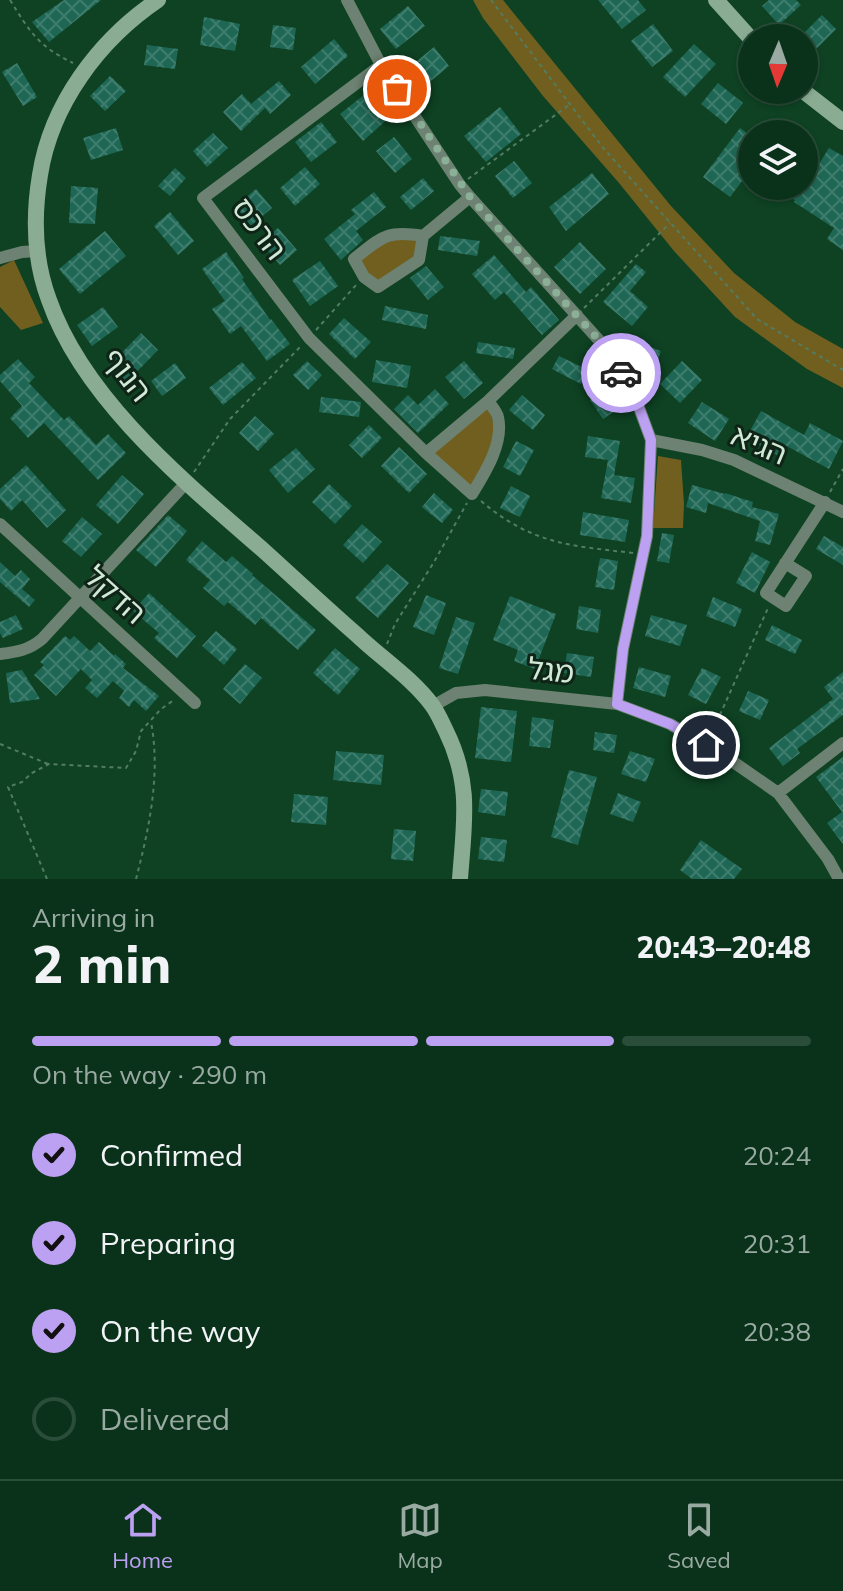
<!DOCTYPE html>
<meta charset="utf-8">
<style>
:root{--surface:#0a321a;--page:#183e27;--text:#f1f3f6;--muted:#99aaa2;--line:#2a4d39;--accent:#bca0f2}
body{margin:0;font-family:Mulish,"Noto Sans Hebrew",sans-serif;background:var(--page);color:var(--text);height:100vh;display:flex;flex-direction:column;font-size:30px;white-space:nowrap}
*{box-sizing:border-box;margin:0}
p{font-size:26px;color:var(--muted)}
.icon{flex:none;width:44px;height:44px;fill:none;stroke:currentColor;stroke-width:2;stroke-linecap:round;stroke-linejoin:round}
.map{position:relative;height:879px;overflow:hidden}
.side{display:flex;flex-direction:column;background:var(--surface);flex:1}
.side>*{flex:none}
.needle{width:52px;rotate:182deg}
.buttons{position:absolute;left:738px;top:24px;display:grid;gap:16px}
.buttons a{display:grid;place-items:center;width:80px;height:80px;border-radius:50%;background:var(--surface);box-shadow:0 2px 6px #0004,0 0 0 2px var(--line);font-size:40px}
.pin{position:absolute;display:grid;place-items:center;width:68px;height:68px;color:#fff;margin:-34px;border:4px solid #fff;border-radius:50%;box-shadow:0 2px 8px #0007}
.courier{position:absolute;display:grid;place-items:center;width:80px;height:80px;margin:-40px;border:6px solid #bca0f2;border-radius:50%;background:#fff;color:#222;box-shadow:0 2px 10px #0007}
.summary em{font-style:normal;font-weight:800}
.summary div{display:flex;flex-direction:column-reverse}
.summary{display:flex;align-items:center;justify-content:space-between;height:136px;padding:0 32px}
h1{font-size:52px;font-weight:800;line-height:60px}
.bar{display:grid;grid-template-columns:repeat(4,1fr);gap:12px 8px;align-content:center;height:96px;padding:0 32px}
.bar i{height:10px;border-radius:6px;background:var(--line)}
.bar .on{background:var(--accent)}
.bar p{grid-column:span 4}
ol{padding:0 32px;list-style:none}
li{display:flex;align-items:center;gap:24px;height:88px}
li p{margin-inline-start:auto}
li .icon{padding:8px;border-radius:50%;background:var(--accent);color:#111;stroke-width:4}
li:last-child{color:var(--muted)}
li i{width:44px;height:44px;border:4px solid var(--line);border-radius:50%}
.tabs{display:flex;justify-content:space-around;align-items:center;height:112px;border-top:2px solid var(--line);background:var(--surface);font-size:22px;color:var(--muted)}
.tabs a{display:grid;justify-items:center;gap:4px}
.tabs .on{color:var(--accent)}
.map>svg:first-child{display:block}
.park{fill:#715f20}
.building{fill:url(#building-cross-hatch)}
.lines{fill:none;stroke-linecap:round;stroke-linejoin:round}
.path{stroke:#527d62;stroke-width:2;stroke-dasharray:4 4;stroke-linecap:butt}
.street{stroke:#6d8272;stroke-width:12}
.secondary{stroke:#8aac93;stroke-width:16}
.done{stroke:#8caf98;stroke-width:8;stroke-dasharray:0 14.4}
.route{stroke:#bca0f2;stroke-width:10}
.labels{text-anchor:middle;stroke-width:6;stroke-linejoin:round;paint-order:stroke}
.street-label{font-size:30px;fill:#d0ead7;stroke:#0f2416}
</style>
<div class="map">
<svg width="843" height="879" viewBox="0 0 843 879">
<defs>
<pattern id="building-cross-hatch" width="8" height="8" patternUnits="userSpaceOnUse" patternTransform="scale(2)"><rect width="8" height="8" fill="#1f6755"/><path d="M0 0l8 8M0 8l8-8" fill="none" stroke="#3e7d6d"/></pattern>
</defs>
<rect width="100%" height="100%" fill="#0e4223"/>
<path class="park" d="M473,0H503L671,206L734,273L795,322L843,349V388L807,369L735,317L674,251L619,183L543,96L483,18Z
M423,236L419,260L378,287L354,259L379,240Z
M14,260L43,323L21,330L0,307V267Z
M488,401L498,443L472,494L426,453Z
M658,456L681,460L684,504L683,528H653Z"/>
<path class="building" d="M64,0H101L49,42L32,22Z
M598,0H638L646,10L622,29Z
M769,0H796L801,5L779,25L762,6Z
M408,6L425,26L396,49L380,29Z
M822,15L836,29L814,51L804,42V38L800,37Z
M204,17L240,24L235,51L200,45Z
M653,24L673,51L652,67L631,41Z
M273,25L296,28L293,50L270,47Z
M334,39L348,56L315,84L301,67Z
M694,44L716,64L685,97L663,77Z
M147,45L178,49L175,69L144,65Z
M434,47L449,66L421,89L406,70Z
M17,63L37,97L23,106L2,72Z
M110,76L126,91L105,111L90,96Z
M279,81L291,95L270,114L265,108L241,131L223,112L242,94L251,104Z
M718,83L743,103L726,124L701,104Z
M370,90L390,117L363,141L340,114Z
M500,107L521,134L486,162L464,136Z
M321,122L337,142L311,162L295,142Z
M116,128L123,150L91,160L83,138Z
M740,128L752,137V168L730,197L703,177Z
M213,133L228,148L207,167L193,151Z
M394,137L412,159L395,173L376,151Z
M829,148L843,156V250L827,239L834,228L794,202L795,200L775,186H804V153L819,164Z
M514,161L532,183L513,198L495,176Z
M305,167L320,184L295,206L280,188Z
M175,168L186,178L170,196L158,186Z
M592,173L609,194L566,231L549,207Z
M423,178L434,191L411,210L400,197Z
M71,186L98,188L95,224L69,223Z
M256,189L272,208L248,228L233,208Z
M374,192L386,207L356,231L363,240L341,260L324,239L355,214L351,210Z
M170,212L194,241L178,255L154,226Z
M278,228L297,250L280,265L261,242Z
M105,231L126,256L80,294L59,269Z
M440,236L480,241L477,256L438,250Z
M580,242L606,269L580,294L554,267Z
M226,252L244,278L242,279L270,320L271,319L290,344L267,361L241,326L230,334L212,309L225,301L202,269Z
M494,255L526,292L531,287L559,320L542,335L504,292L495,300L472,274Z
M320,261L338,286L310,306L292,280Z
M636,264L646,272L630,291L648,307L632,326L603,302Z
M426,266L444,287L428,300L410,278Z
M385,306L428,315L426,329L382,320Z
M103,307L118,327L92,346L77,325Z
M344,318L371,342L355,359L329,334Z
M141,333L158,350L124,385L107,368Z
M478,342L515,348L513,359L476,353Z
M640,343L661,351L654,371L633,363Z
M559,356L588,370L581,384L552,369Z
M18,359L35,377L29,383L64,420L69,416L96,445L108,434L126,453L98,480L44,423L28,438L10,418L22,406L0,381V375Z
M376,360L411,366L407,388L372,382Z
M307,361L322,375L308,390L293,375Z
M464,361L483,383L464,399L445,377Z
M682,361L702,380L680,403L660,384Z
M242,362L256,378L223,405L209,388Z
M175,363L186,378L162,396L151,381Z
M435,389L449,404L418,433L394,409L408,395L418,405Z
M606,390L618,409L603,419L590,400Z
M522,395L545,415L533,430L509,410Z
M321,397L361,402L359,417L319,412Z
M702,402L729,419L715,441L688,423Z
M761,411L804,435L810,423L843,441L829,469L783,444L777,455L746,438Z
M255,416L274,434L258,451L239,433Z
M369,425L382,438L362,458L349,445Z
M588,436L620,441L614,475L635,478L631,503L601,498L608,460L585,457Z
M516,441L534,450L520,476L503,467Z
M399,447L427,474L409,493L381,466Z
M296,448L315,469L288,493L269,470Z
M26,465L66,510L47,528L22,500L11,511L0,499V489Z
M122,475L144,494L118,524L96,505Z
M329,484L352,506L335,524L312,502Z
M692,485L725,494V493L753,502L752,507L779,514L770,545L755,541L760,521L708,503L706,513L686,507Z
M511,486L530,496L520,517L500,508Z
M434,493L453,510L442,523L422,507Z
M583,512L629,520L625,542L580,535Z
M168,515L187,531L156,567L136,550Z
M82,517L102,534L81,557L62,541Z
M362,524L382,542L363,563L343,545Z
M662,533L674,535L669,563L657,561Z
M824,536L843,547V565L816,549Z
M202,541L226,562L232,556L253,574L252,575L316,630L298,650L261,618L255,625L228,602L224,606L203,588L210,580L186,560Z
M752,552L770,562L755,593L736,583Z
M600,558L618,561L614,590L595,587Z
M0,562L15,576L21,570L30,579L22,589L35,600L29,607L0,582Z
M387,564L409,583L378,618L355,598Z
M149,593L196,636L177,658L154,638L159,633L133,611Z
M426,595L446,603L434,635L413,627Z
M510,596L556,614L535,669L514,661L518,650L493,640Z
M713,597L742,609L735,627L706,616Z
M579,606L601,610L598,633L576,629Z
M16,615L23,629L3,638L0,633V622Z
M651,615L687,625L680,646L645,636Z
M456,617L475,623L458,674L439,668Z
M772,625L802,640L795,654L765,640Z
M216,631L237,649L224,665L202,646Z
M65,636L70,640L74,636L90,651L99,642L114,656L115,654L126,664L123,668L159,696L146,711L134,700L129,707L119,698L124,691L113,681L97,698L85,688L92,680L81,669L56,696L34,675L44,665L40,662Z
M335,648L360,669L338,695L313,673Z
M567,653L594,657L591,677L564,673Z
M245,664L262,678L240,704L223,689Z
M639,667L671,676L665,697L633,688Z
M702,668L721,677L706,704L688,695Z
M22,670L40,699L10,703L6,673Z
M843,672V715L797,749L800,753L783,766L769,748L833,699L824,687Z
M748,691L769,700L760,720L739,711Z
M481,707L517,711L511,762L475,758Z
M532,717L554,720L550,748L529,746Z
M595,732L617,735L614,753L593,750Z
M336,751L384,755L381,785L333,780Z
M630,751L655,759L646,782L621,774Z
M843,757V844L827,823L842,812L816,777Z
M569,770L597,777L578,845L551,837Z
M481,789L508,792L505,816L478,812Z
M618,793L641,802L633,822L610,814Z
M294,794L328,797L326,825L291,822Z
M394,829L416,831L413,861L391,859Z
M481,837L507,840L504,862L478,859Z
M701,840L742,869L734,879H692L680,870Z"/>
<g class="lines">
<path class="path" d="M10,0C30,32 38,46 73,63
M491,0L604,149L757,319L843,370
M468,179L569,105
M584,308L670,223
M316,330L357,284
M194,472L230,419L301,346
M830,492L843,469
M481,501C532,544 570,546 634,553
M387,644L395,624L434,562L467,503
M710,737L768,608
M0,744L48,764
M47,879L8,787L22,782L32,773L49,764L126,768L136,751L141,731L161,709L174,700
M136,879C149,829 161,774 151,722"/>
<path class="street" d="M347,0L381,65L460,185L470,197L606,348L634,394L651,440L647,536L623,649L617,704
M381,65L203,198L309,338L426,453L488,401L577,315
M423,236L419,260L378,287L364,277L354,259C382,237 386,230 423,236L470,197
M0,258L22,252L37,251
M651,440L702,450L734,460L843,512
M426,453L472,494C485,473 504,443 498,417C497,412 491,405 488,401
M0,524L195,703
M785,563L806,576L786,606L766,593L825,502
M0,654C17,652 29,650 42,639L186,483
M433,706L456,693L485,690L617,704L670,724L729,759L778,793L828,859L839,879
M778,793L843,743"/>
<path class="secondary" d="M158,0C99,40 51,104 40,175C33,217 34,260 49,300C84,400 185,482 263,550C294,578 325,607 357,635C381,658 412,678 432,705C438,713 442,723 446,731C472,784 464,823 460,879
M716,0L752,40
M802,90L843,122"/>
</g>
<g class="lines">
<path class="done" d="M397,89L470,197L606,348L621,373"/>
<path class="route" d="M621,373L634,394L651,440L647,536L623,649L617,704L670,724L706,745"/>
</g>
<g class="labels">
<g class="street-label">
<text transform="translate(259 229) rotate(53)" y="10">הרכס</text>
<text transform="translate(127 375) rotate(52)" y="10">הנוף</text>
<text transform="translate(759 445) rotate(23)" y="10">הגיא</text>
<text transform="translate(115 595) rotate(42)" y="10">הדקל</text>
<text transform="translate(551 671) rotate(6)" y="10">מגל</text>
</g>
</g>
</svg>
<div class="buttons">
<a><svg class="needle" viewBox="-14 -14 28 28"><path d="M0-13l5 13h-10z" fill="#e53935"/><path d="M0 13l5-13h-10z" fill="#99aaa2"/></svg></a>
<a><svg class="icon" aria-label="layers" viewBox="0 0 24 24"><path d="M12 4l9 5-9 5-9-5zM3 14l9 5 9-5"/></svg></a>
</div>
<div class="pin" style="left:397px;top:89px;background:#ea580c"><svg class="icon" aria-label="bag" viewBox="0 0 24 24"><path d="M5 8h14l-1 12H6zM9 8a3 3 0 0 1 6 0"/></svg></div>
<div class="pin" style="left:706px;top:745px;background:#1f2937"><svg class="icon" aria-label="home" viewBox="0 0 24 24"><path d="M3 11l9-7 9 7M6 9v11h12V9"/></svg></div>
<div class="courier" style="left:621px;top:373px"><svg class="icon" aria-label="car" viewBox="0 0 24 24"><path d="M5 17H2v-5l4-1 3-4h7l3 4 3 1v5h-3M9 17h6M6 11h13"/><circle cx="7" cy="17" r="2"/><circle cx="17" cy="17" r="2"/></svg></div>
</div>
<section class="side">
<div class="summary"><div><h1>2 min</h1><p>Arriving in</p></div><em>20:43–20:48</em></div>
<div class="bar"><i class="on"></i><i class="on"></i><i class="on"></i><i></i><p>On the way · 290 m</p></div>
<ol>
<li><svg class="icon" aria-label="check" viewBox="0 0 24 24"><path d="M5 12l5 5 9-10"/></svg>Confirmed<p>20:24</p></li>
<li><svg class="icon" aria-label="check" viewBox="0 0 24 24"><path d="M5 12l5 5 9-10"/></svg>Preparing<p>20:31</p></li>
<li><svg class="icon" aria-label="check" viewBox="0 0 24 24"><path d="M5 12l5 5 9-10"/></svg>On the way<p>20:38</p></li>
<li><i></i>Delivered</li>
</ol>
</section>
<nav class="tabs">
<a class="on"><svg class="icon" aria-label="home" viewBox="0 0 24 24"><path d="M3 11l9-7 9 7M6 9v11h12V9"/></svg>Home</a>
<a><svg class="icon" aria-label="map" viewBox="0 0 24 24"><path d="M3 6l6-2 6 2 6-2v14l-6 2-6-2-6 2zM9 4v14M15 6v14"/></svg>Map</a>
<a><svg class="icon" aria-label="saved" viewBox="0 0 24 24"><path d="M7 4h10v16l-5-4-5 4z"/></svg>Saved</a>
</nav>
